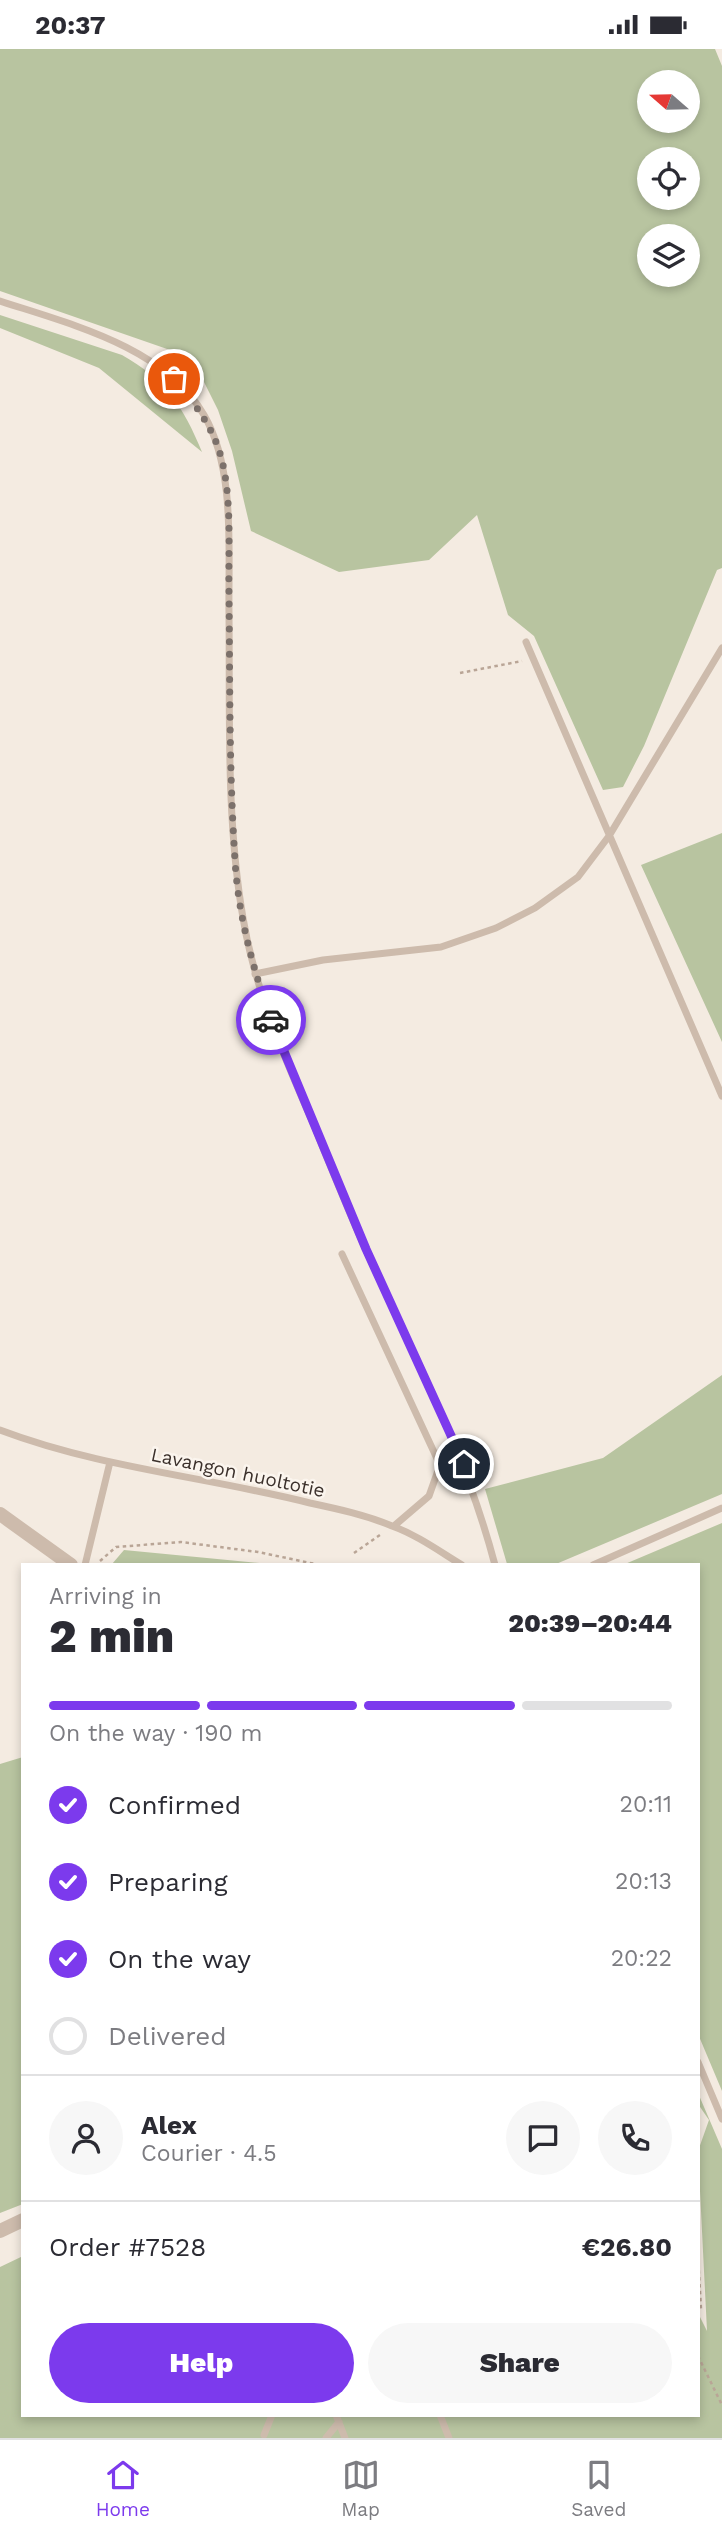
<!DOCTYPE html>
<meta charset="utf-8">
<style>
:root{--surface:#fff;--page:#f7f7f7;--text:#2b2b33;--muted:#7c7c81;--line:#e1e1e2;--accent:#7c3aed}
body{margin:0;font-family:"Work Sans",sans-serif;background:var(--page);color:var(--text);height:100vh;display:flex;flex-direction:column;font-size:26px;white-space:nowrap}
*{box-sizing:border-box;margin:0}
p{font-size:23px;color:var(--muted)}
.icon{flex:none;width:38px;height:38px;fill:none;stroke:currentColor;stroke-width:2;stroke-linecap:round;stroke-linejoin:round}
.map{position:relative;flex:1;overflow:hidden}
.sheet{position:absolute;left:21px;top:1514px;width:679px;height:854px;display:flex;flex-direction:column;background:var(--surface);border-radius:0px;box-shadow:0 4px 10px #0003}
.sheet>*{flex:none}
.needle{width:46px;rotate:290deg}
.buttons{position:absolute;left:637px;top:21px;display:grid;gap:14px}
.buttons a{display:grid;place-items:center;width:63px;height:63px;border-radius:50%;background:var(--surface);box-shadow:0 4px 10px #0003;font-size:35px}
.pin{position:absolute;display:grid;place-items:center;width:60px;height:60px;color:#fff;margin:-30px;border:4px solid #fff;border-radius:50%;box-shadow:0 2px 7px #0007}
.courier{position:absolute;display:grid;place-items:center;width:70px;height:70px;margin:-35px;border:5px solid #7c3aed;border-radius:50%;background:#fff;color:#222;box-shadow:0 2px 9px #0007}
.overview em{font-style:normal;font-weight:800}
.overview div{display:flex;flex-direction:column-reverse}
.overview{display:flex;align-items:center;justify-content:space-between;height:119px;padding:0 28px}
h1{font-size:46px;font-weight:800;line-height:52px}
.bar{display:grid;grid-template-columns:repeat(4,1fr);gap:10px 7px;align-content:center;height:84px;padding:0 28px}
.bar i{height:9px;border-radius:5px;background:var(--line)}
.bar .current{background:var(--accent)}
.bar p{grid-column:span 4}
.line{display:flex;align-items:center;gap:18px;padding:0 28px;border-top:2px solid var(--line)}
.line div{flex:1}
.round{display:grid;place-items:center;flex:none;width:74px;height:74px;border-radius:37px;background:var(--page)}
ol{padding:0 28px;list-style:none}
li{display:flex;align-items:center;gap:21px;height:77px}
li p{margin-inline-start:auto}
li .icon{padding:7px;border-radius:50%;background:var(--accent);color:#fff;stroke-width:4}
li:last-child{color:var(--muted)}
li i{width:38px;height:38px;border:4px solid var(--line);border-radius:50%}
.action{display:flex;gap:14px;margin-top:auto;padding:14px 28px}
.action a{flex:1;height:80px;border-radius:42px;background:var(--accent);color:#fff;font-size:28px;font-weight:800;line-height:80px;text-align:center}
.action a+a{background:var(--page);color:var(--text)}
.status{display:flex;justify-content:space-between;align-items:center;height:49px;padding:0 35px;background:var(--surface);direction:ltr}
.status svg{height:19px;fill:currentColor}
.tabs{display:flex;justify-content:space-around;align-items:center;height:98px;border-top:2px solid var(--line);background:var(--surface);font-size:19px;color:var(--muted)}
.tabs a{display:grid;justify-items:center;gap:4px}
.tabs .current{color:var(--accent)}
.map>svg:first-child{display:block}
.green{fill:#b8c4a0;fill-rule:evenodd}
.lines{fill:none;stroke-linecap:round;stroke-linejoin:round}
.path{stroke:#b9a596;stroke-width:2.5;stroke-dasharray:3.5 3.5;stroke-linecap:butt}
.lane{stroke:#cdbbac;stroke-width:7}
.street{stroke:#cdbbac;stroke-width:14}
.done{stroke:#7c716b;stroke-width:7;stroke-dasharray:0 12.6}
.route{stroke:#7c3aed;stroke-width:9}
.labels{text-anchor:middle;stroke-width:5;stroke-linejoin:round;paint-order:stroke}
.street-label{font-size:19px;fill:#3b302b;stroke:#fbf5ee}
</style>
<div class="status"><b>20:37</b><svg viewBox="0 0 49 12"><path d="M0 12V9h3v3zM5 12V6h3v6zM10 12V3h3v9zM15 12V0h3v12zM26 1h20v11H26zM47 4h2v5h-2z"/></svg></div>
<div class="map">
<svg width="722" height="2389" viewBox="0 0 722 2389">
<rect width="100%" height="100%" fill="#f4ebe1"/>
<path class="green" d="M0,0H715L722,17V519L717,521L644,697L623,738L603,741L534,587L508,566L477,466L429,511L339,523L251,482L232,402L218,361L202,329L170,301L0,242ZM649,33H688V72H649ZM649,110H688V149H649ZM649,187H688V226H649Z
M0,266L122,306C166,331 183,357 202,403L99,319L0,279Z
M722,784V993L641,816Z
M722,1326V1445L556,1515H507L485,1440L603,1409Z
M722,1474V2042L698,1985V1516L625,1515Z
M124,1501L270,1515H112Z
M23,1708V2155L0,2164V1715Z
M698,2044L722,2100V2389H0V2218L23,2207V2366H698V2264L707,2282L698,2102L709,2071L698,2055Z"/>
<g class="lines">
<path class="path" d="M460,624L522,612
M354,1504L380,1486
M100,1512L116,1498L181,1493L258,1503L320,1516
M698,2207L701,2260L698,2262
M698,2307L722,2356"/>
<path class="lane" d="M0,252C70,275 165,298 204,366C236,421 228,504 229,565C230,666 226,770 243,869C255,941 284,1008 313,1074C330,1116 347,1159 366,1201C414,1307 465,1402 495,1516
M526,593L722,1047
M255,925L323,911L441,898L496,879L535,859L578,828L609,787L722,599
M342,1205L440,1416L429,1447L394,1477
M0,1381C100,1419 208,1428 310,1454C338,1460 366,1466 392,1477C417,1486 439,1502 462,1516
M85,1516L110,1413
M593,1516L722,1459
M698,2013L722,2070
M336,2366L345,2389
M440,2366L449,2389
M264,2386L272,2366
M326,2389L339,2373"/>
<path class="street" d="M0,1465L71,1516
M0,2182L23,2171"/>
</g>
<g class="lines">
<path class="done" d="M174,330C193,353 209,372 219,401C233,444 228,500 229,544C230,633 229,722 235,811C238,866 253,919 271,971"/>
<path class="route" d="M271,971L366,1200L464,1415"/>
</g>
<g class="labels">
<g class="street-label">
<text transform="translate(238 1423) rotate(12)" y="7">Lavangon huoltotie</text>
</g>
</g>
</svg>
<div class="buttons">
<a><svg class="needle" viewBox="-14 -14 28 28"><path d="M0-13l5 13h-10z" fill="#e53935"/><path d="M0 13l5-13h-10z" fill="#7c7c81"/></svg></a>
<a><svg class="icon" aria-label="locate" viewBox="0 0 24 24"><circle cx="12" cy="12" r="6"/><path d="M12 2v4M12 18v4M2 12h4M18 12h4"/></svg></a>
<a><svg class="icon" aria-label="layers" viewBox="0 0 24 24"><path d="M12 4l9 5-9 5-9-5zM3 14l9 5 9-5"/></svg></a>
</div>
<div class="pin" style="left:174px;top:330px;background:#ea580c"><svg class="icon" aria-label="bag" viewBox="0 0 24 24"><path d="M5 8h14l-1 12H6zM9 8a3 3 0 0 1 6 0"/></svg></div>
<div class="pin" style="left:464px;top:1415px;background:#1f2937"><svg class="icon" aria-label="home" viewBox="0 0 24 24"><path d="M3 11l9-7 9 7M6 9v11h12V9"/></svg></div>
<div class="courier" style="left:271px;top:971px"><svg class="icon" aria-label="car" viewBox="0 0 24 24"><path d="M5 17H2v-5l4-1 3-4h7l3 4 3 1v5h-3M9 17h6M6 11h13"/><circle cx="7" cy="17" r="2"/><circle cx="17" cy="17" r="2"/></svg></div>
<section class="sheet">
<div class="overview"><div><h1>2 min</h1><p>Arriving in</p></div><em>20:39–20:44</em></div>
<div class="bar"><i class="current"></i><i class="current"></i><i class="current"></i><i></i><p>On the way · 190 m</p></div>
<ol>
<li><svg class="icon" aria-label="check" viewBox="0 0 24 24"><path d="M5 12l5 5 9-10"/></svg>Confirmed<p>20:11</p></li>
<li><svg class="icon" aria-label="check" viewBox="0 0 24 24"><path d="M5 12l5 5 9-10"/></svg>Preparing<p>20:13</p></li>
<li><svg class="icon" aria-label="check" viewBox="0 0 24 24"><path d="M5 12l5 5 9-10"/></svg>On the way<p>20:22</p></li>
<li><i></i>Delivered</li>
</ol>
<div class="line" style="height:126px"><a class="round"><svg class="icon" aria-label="person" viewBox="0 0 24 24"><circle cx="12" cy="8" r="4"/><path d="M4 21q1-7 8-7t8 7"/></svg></a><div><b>Alex</b><p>Courier · 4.5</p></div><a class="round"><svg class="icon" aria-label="chat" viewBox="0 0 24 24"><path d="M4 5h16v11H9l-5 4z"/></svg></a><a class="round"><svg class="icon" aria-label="phone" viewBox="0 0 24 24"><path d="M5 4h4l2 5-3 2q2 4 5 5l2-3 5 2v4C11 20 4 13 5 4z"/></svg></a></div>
<div class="line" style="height:91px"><div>Order #7528</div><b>€26.80</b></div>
<div class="action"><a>Help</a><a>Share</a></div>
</section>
</div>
<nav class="tabs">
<a class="current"><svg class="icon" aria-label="home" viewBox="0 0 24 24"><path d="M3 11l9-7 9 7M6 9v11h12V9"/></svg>Home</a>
<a><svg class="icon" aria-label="map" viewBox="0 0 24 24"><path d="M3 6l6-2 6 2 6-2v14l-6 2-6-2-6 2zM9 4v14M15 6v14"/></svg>Map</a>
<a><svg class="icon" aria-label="saved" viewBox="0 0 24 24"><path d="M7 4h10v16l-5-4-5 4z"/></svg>Saved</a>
</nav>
